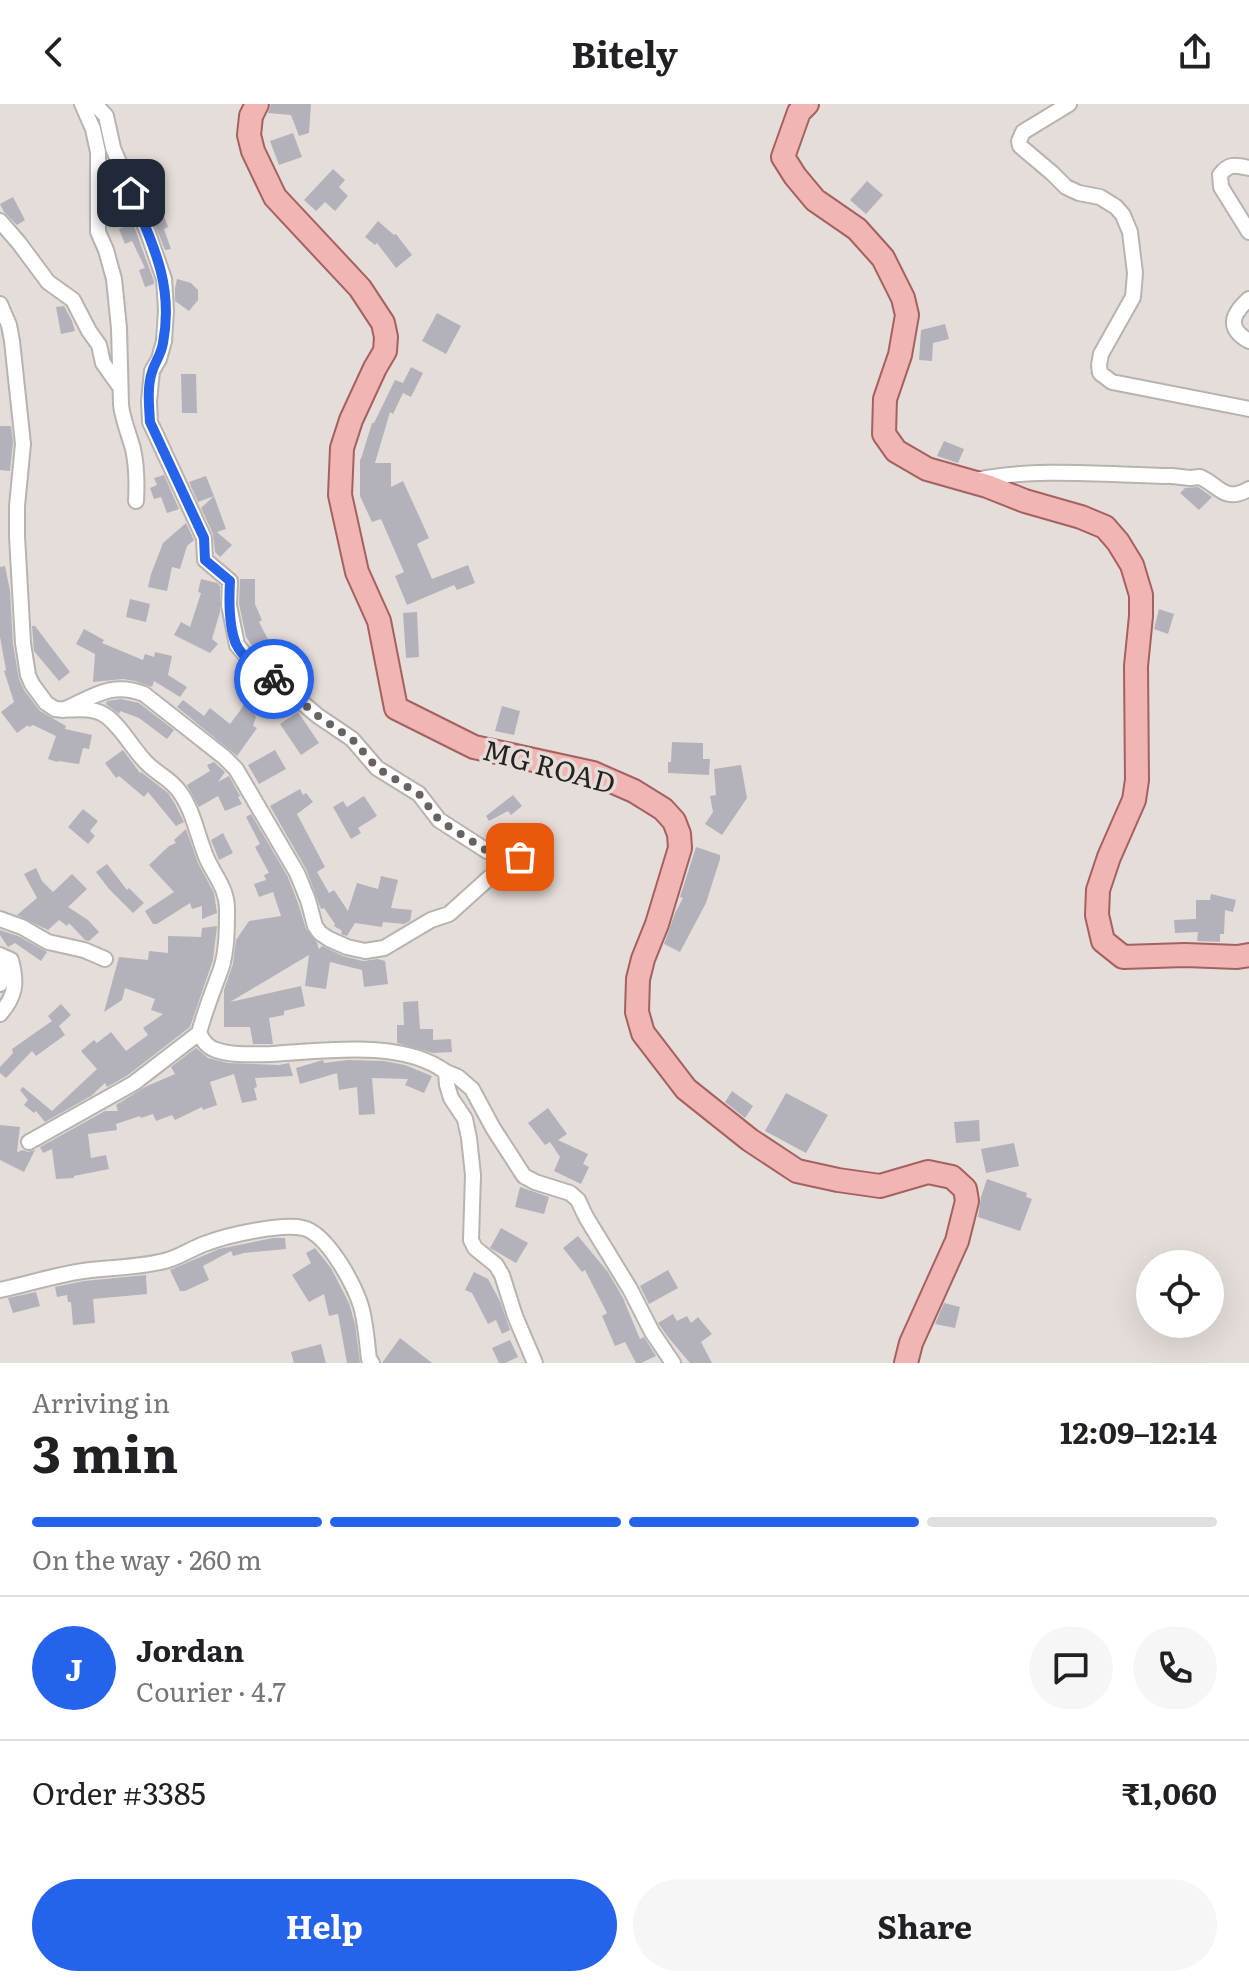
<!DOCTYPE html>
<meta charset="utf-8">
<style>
:root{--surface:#fff;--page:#f6f6f6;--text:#202124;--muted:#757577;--line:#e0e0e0;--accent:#2563eb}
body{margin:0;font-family:Literata,serif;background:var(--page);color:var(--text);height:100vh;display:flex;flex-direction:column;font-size:30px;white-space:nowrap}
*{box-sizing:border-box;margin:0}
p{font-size:26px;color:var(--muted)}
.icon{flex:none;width:44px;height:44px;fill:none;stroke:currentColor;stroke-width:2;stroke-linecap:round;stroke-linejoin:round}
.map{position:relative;height:1259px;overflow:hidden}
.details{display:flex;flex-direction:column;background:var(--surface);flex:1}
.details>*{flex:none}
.tools{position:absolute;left:1136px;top:1146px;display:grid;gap:16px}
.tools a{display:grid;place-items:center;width:88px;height:88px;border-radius:50%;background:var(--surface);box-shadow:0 8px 32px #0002;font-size:40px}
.pin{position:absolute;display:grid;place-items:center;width:68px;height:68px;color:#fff;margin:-34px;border-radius:16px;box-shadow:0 4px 12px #0006}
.courier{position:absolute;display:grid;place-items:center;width:80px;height:80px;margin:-40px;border:6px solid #2563eb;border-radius:50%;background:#fff;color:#222;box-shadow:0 2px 10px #0007}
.headline em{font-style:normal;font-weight:700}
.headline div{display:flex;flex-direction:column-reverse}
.headline{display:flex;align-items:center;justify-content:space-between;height:136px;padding:0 32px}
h1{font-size:52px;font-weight:700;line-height:60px}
.bar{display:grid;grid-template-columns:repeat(4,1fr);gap:12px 8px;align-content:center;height:96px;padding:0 32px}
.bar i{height:10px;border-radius:6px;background:var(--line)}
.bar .current{background:var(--accent)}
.bar p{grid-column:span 4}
.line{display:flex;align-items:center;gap:20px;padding:0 32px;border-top:2px solid var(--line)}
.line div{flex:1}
.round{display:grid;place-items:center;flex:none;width:84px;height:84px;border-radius:42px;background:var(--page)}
.cta{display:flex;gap:16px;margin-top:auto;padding:16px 32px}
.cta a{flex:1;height:92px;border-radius:48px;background:var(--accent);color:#fff;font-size:32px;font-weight:700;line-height:92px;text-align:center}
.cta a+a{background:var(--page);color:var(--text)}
header{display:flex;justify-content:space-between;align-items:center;height:104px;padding:0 32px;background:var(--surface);font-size:36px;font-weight:700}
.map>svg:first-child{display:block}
.building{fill:#b3b2ba}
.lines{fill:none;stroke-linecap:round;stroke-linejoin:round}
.minor-casing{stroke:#b9b2ae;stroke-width:18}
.primary-casing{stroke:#a46160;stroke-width:26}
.minor{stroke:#fff;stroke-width:14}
.primary{stroke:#f1b5b4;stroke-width:22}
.done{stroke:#686361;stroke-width:8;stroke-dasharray:0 14.4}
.route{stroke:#2563eb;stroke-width:10}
.labels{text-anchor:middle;stroke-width:7;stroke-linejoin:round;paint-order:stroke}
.street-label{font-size:28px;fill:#252221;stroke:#e5ddd9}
</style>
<header><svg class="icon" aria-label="back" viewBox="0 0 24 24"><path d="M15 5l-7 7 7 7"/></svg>Bitely<svg class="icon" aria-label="share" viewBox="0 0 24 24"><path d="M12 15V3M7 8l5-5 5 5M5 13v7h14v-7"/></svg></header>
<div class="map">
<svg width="1249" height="1259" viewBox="0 0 1249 1259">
<rect width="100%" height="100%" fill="#e5ddd9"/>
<path class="building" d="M271,0H311L309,29L299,32L291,11L268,9Z
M293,29L302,53L279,61L270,37Z
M333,65L345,76L339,83L348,92L335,107L325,98L316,107L304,96Z
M867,77L883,91L866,110L850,96Z
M13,93L25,116L17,121L4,108L0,100Z
M150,96L154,104L160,102L168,123L164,125L171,145L165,146L146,98Z
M128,106L154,177V180L145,183L139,166L145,164L132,137L125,140L119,125L124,123L118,110Z
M378,117L394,131L396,130L412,151L396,164L377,139L375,141L365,133Z
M177,175L191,179L198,186V196L189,207L175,197V184Z
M64,202L72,217L75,227L61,230L56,203Z
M437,209L461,222L446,250L422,237Z
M945,220L949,235L933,239L932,257L919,256L921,226Z
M411,263L423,269L411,293L403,289L393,310L390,308L375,359H391V383L403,377L429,434L417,440L432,475L468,461L475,479L457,486L454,481L407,501L395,472L404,468L381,415L372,418L360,392V355H361L372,319H374L395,276L403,279Z
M181,270H196L197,309H182Z
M0,322H11L13,338L10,367L0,366Z
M944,337L964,345L958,359L937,352Z
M164,371L179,405L167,409L161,393L154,395L150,384L157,381L154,374Z
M206,372L214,392L226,425L217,428L232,441L220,453L215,448L213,430L201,404L214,392L198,398L189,378Z
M1198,383L1212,393L1199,406L1180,389L1185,384Z
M186,419L194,436L187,442L180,465L172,463L167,487L148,483L151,470L163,439Z
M5,462L10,487L13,540L19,575L24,586L40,607L66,622L65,625L92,631L89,645L83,644L79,660L58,657L57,658L48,655L56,632L33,621L29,623L28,621L17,629L1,608L14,598L4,567L6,566L0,533V463Z
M201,475L217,479L220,482V508L212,535L218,540L210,549L174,531L181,518L190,523L201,489L198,488Z
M240,475H255V500L262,516L259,518L277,553L267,558L260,553L246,533L239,500Z
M130,495L150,500L146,518L126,513Z
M1159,505L1174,510L1168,530L1154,525Z
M417,508L419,553L406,554L403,509Z
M32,522H35L70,568L59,577L34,547Z
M84,525L104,536L102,539L143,556L145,550L154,553L155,548L172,552L168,571L187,583L180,593L154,577L152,583L135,577L123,575L93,578L95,550L76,540Z
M250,583L269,590L250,601L256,613L253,622L257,624L237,652L177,603L183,596L204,612L210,604L230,620L242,604Z
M121,595L139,599L174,626L167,635L139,614L120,607L119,610L106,600L107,597Z
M502,602L520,607L514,631L495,627Z
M298,608L319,639L301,651L280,620Z
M672,638L703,639V655H710L709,671L668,669V658H671Z
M123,646L140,669L141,668L168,689L175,700L184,718L176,722L148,688L144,693L119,672L116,674L105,659Z
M275,646L286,665L259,680L248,661Z
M214,658L225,668L218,678L229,672L240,692L238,693L242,700L225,707L218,692L199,703L187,681L210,667L207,661Z
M741,661L747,694L722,731L705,720L713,708L710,692L716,691L714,665Z
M300,685L303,691L306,689L313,698L297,710L325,763L317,768L329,789L334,786L348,807L357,779L378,785L381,772L398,776L391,804L412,806L410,817L404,820L383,818L382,823L355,819L347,832L341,830L342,827L334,822L335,820L324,804L321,805L306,765L270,702Z
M513,691L522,702L511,711L508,707L489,717L486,712Z
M364,692L377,712L358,724L361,729L351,735L333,703L343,697L347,703Z
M83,705L98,717L90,727L95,732L88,740L68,723Z
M251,710L288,773L298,799L306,825L317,839L319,845L322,842L343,852L363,857L378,855L385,857L388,880L364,883L362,866L330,858L326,885L305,882L309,851L230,898L301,882L305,902L284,907V911L269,914L273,940H253L250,923H224V886L233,860L236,836L249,817L281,812L273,788L259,793L254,780L266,776L264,771L269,769L255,743L260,740L246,713Z
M186,725L198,759L214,789L217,809L202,815V802L192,805L190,799L157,820H153L145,807L174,788L149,761L169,742L176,739L174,736Z
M223,729L233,749L219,756L211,736Z
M696,743L720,751V755L706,799L680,848L664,840L675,809L683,794L680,793Z
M107,760L127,786L129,784L144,799L133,809L109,785L96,768Z
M36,764L42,777L53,788L72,770L87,785L68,803L88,816L99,828L89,837L85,836L69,819L67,822L59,816L48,826L17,811L37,794L24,770Z
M1211,790L1236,796L1233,808L1225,806L1224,830H1220V838L1197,837L1198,828L1175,829L1174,816L1196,815V796H1210Z
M217,822L213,856L190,923L128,971L107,983L105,979L91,992L45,1018L36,1007L34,1009L24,1001L28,996L20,986L23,983L52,1007L97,965L81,947L94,936L97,939L111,928L126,947L148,931L143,924L163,910L151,906L155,895L125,884L122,896L104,908L119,853L148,856L149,847L168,849V832L201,833L202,824Z
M0,826L18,832L47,848L41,857L15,839L8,843L0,831Z
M418,897L420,925H433V936L451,935L452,948L433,949L397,939V921H404L403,898Z
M61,900L71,911L59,922L65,931L36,952L32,947L6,974L0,969V963L13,949L12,945L52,917L48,912Z
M196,944L208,954L228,959L279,961L289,959L293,972L255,974L257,983L254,984L257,996L242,999L234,970L210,978L217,1001L203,1006L202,1003L175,1016L172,1011L156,1017L153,1010L141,1014L140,1012L116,1020L117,1026L88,1030L91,1054L106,1051L109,1065L74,1072V1074L56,1075L52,1045L43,1049L40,1043L105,1007H118L116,1001L145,983L175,970L171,963Z
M323,956L324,959L347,956L384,957L405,961L432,972L424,989L405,981L408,975L372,974L375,1010L359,1011L357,983L339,986L337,969L300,980L296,964Z
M732,987L753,1002L745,1014L725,998Z
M786,989L828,1011L806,1049L765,1027Z
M548,1004L567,1030L558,1036L588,1050L583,1060L589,1063L581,1080L554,1067L560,1053L550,1038L545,1041L528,1019Z
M979,1016L980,1037L956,1039L954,1018Z
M0,1021L20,1023L17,1048L23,1046L28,1048L35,1046L24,1068L0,1056Z
M1014,1039L1019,1062L986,1069L981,1045Z
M987,1075L1027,1089L1026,1093L1032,1095L1020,1127L978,1113L981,1093Z
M520,1083L549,1093L544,1110L515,1103Z
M501,1124L528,1139L516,1159L490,1144Z
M578,1132L608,1168L623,1194L640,1235L644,1233L656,1252L641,1259H636L625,1238L615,1242L602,1212L607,1209L585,1166L582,1168L563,1144Z
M273,1134H285L286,1145L244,1149L233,1152L231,1147L203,1162L209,1176L185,1187H180L170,1166L219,1145Z
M315,1144L331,1164L349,1199L355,1220L360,1259H347L338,1210L329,1212L324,1190L309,1198L292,1171L311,1159L306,1149Z
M668,1166L678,1184L649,1200L640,1182Z
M474,1168L488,1175L500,1197L510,1226L502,1230L496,1216L488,1220L472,1189L465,1186Z
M146,1171L147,1190L93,1195L95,1219L73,1221L71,1198H68L67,1191L57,1193L55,1183L84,1177Z
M36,1188L40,1202L13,1209L8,1194Z
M944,1199L960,1203L955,1224L935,1220Z
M673,1210L677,1217L687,1212L691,1219L698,1213L712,1230L701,1238L712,1259H690L668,1233L658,1219Z
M400,1234L432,1259H382Z
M510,1236L518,1253L505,1259H499L492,1244Z
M321,1240L326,1259H294L291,1248Z"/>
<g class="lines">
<g class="minor-casing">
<path id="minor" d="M82,0L93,25L98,48V128L106,146L114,175L119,224L121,301C123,317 129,330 133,345C137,363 137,379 136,397
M1069,0L1023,28L1019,37L1020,42L1052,69L1066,83L1079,89L1100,93L1116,103L1123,111L1130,128L1135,169L1133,193L1101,250L1099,261L1100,269L1112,278L1249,305
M1249,64C1235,61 1229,59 1220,71L1221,83L1249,128
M0,117L19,139L48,178L73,196L89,227L99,241L103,259L120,283
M1249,195C1232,210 1226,224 1249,237
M0,200L9,221L12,237L23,340L17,402V432L23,539L28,571L32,580L46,599L55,605C70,607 89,602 103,610C118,618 131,642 143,655C153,668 169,673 179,687C194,707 197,732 207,755C215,772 227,785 227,805C227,824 227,847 221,865C213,887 205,906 199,929C203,937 207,943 216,946C233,952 254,950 271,950C325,947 401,935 446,968L447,981L451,994L465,1015L469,1034L473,1071L471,1136L475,1144L496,1161L502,1171L515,1212L535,1259
M975,376C1039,363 1107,371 1172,372L1190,374L1200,373C1220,382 1224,399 1249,385
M63,606C93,593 111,577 144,590L224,653L236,665L297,769L308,796L315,822L320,829L329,835L347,843L365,847L384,844L431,816L449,810L489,774L521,769L527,760L526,756L520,753H507L487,747L439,716L419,690L377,664L352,635L318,612L273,574L253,560L237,541L229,501L230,477L205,456L204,434L150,318L149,297L152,267L159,255L164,237L166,206L164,175L148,129L113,44L106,12L95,0
M0,815L22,823L48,838L84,846L105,855
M0,851L11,856C17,878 16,892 0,910
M0,855L4,869L0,880
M446,968L458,973L472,985L493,1024L524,1072L535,1078L570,1089L578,1096L586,1113L630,1185L652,1228L673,1259
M29,1038L134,979L199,929
M0,1186C28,1180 55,1171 83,1167C111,1163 141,1164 168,1156C182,1152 194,1143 207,1139C228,1131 282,1119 303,1124C327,1129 357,1184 362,1206C366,1222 367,1239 369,1255L372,1259"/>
</g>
<g class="primary-casing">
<path id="primary" d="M257,0L251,12L249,31L253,47L275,93L360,184L383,219L386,233L385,247L375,264L351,316L342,344L340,391L357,468L379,517L396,604L474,643L593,669L634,687L663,705L674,717L679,730L680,744L657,820L643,855L638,875L637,908L643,929L686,985L750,1036L797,1067L838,1076L880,1082L928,1068L952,1073L965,1085L967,1097L957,1137L911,1239L906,1259
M807,0L799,8L783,53L795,72L815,96L857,125L883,154L903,194L907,211L900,251L885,295L884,330L896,347L927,365L987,382L1025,397L1081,413L1105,423L1118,438L1132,461L1141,491V512L1136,562L1137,676L1134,696L1109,753L1098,786L1097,811L1103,837L1123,853L1185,851L1237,853L1249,851"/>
</g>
<use href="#minor" class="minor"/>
<use href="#primary" class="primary"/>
</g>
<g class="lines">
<path class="done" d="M274,575L318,612L352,635L377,664L419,690L439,716L487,747L507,753H520"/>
<path class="route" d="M131,89C153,140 174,182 163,239C161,251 155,258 152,268C147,283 149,302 150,318L204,434L205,456L230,477C229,495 229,523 236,540C243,555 261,566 274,575"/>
</g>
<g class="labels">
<g class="street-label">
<text transform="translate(549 663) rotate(15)" y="10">MG ROAD</text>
</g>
</g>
</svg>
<div class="tools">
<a><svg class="icon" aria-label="locate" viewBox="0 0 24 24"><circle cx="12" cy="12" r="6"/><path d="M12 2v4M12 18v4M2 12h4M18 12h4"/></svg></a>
</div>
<div class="pin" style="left:520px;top:753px;background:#ea580c"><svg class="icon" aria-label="bag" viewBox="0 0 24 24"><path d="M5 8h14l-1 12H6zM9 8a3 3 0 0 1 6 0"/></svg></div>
<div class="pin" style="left:131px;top:89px;background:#1f2937"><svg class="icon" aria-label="home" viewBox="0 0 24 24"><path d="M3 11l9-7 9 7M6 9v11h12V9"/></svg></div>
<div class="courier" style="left:274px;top:575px"><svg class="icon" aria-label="bike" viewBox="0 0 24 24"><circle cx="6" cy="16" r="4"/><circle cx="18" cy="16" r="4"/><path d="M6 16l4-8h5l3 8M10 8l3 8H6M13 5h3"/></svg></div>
</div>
<section class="details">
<div class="headline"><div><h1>3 min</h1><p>Arriving in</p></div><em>12:09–12:14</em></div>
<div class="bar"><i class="current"></i><i class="current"></i><i class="current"></i><i></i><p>On the way · 260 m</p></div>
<div class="line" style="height:144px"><b class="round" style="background:var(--accent);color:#fff">J</b><div><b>Jordan</b><p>Courier · 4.7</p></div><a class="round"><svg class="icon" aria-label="chat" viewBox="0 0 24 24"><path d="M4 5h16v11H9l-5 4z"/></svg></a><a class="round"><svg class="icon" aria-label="phone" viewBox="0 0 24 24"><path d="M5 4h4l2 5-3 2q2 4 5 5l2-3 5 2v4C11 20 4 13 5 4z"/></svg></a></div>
<div class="line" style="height:104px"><div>Order #3385</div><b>₹1,060</b></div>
<div class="cta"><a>Help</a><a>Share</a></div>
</section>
